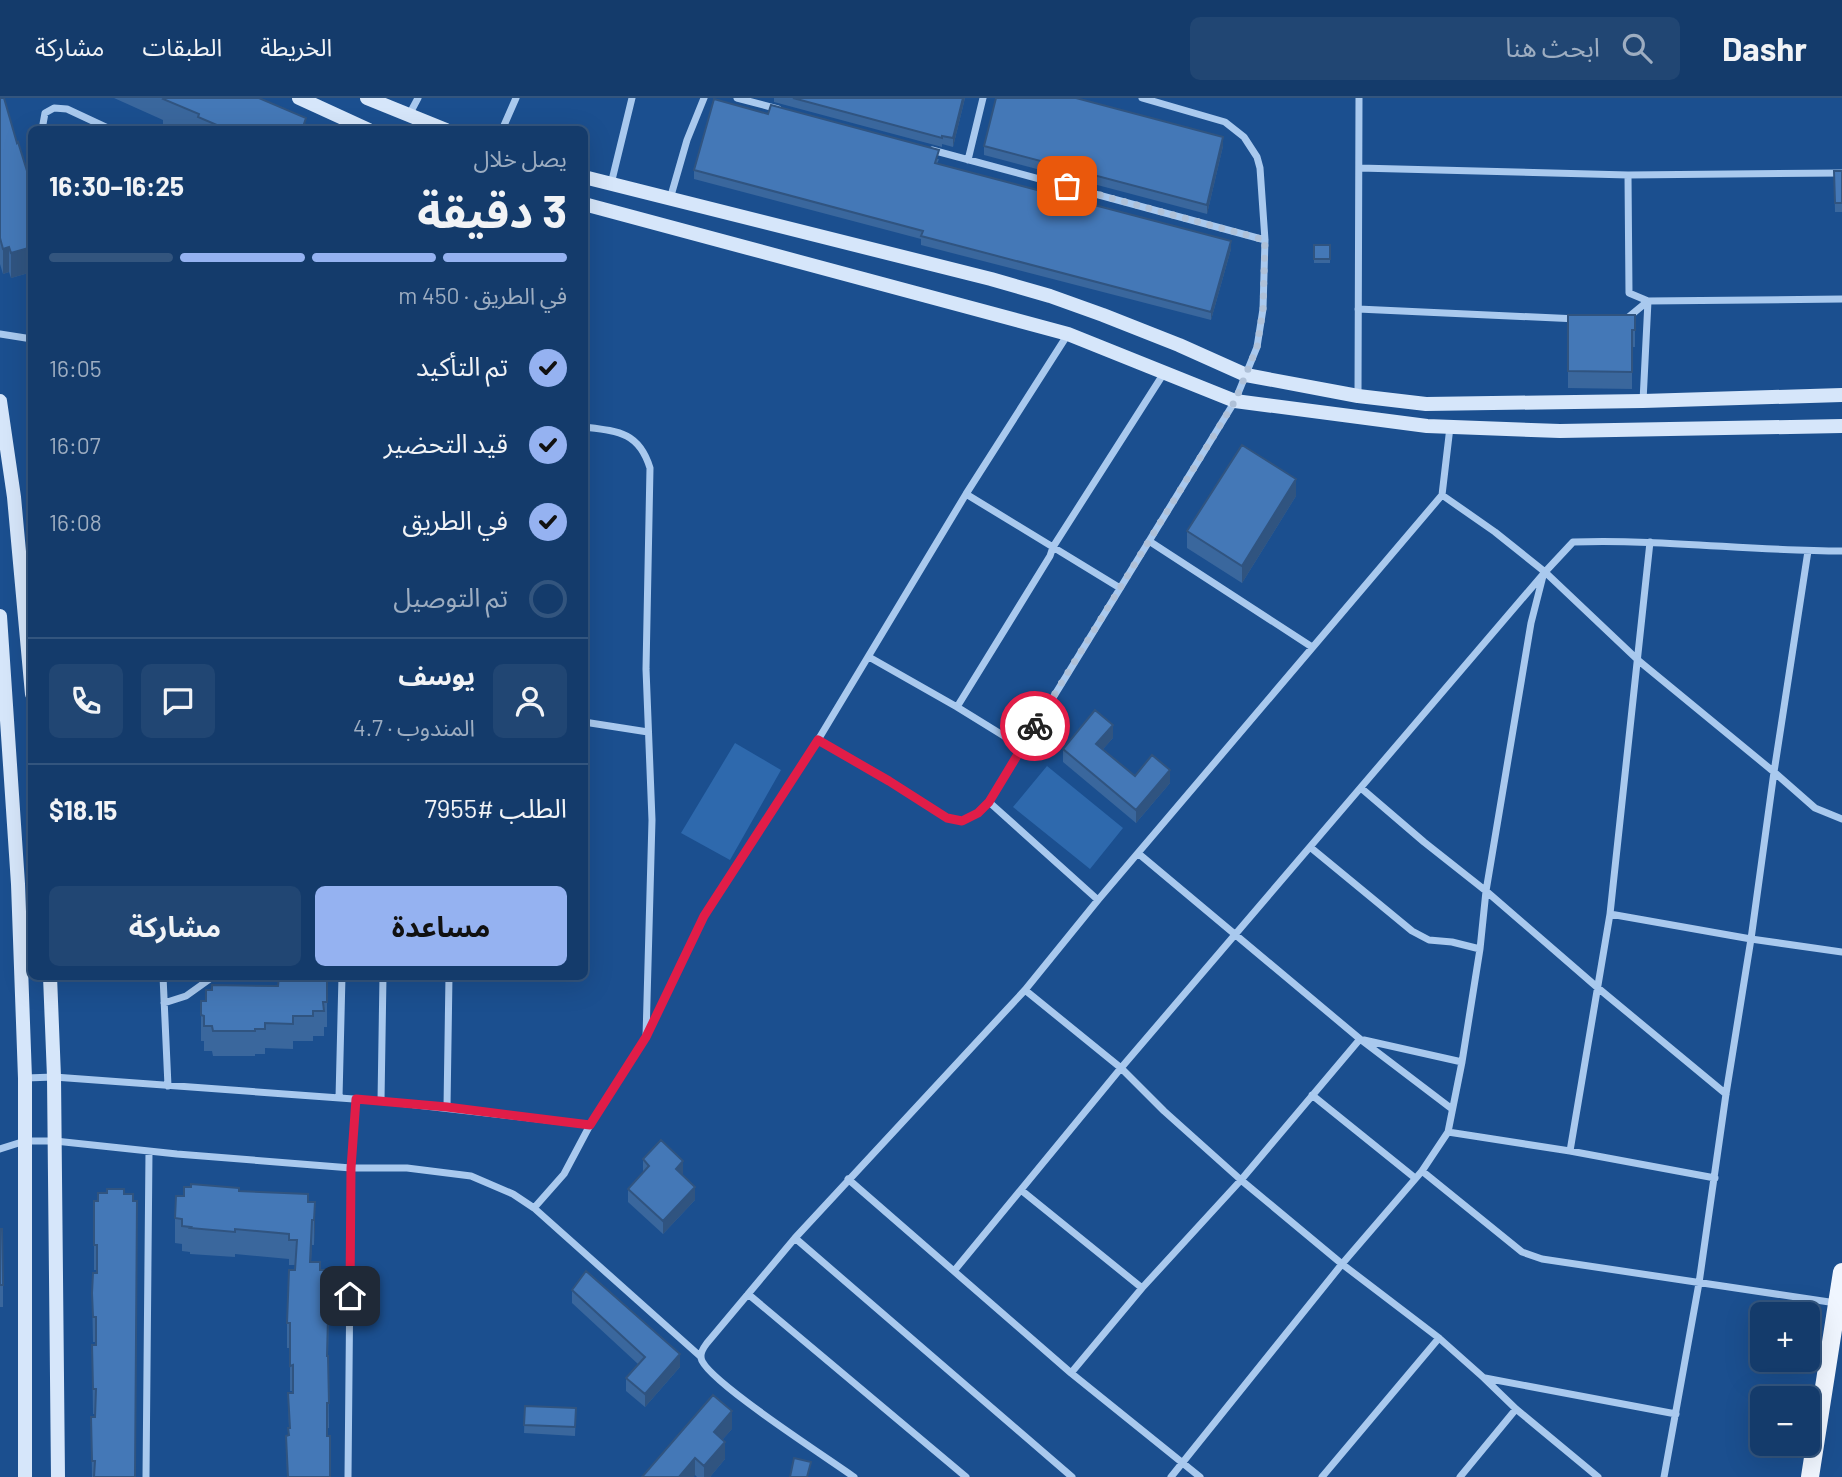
<!DOCTYPE html>
<html lang="ar">
<meta charset="utf-8">
<style>
:root{--surface:#143b6b;--page:#214673;--text:#f1f3f6;--muted:#9dadc1;--line:#33557e;--accent:#95b2f1}
body{margin:0;font-family:Barlow,"Noto Sans Arabic",sans-serif;background:var(--page);color:var(--text);direction:rtl;height:100vh;display:flex;flex-direction:column;font-size:26px;white-space:nowrap}
*{box-sizing:border-box;margin:0}
p{font-size:23px;color:var(--muted)}
.icon{flex:none;width:38px;height:38px;fill:none;stroke:currentColor;stroke-width:2;stroke-linecap:round;stroke-linejoin:round}
.map{position:relative;flex:1;overflow:hidden;direction:ltr}
.side{position:absolute;left:28px;top:28px;width:560px;height:854px;display:flex;flex-direction:column;background:var(--surface);border-radius:10px;box-shadow:0 7px 28px #0002,0 0 0 2px var(--line);direction:rtl}
.side>*{flex:none}
.controls{position:absolute;left:1750px;top:1204px;display:grid;gap:14px}
.controls a{display:grid;place-items:center;width:70px;height:70px;border-radius:10px;background:var(--surface);box-shadow:0 7px 28px #0002,0 0 0 2px var(--line);font-size:35px}
.pin{position:absolute;display:grid;place-items:center;width:60px;height:60px;color:#fff;margin:-30px;border-radius:14px;box-shadow:0 4px 10px #0006}
.courier{position:absolute;display:grid;place-items:center;width:70px;height:70px;margin:-35px;border:5px solid #e11d48;border-radius:50%;background:#fff;color:#222;box-shadow:0 2px 9px #0007}
.headline em{font-style:normal;font-weight:700}
.headline div{display:flex;flex-direction:column-reverse}
.headline{display:flex;align-items:center;justify-content:space-between;height:119px;padding:0 21px}
h1{font-size:46px;font-weight:700;line-height:52px}
.bar{display:grid;grid-template-columns:repeat(4,1fr);gap:10px 7px;align-content:center;height:84px;padding:0 21px}
.bar i{height:9px;border-radius:5px;background:var(--line)}
.bar .active{background:var(--accent)}
.bar p{grid-column:span 4}
.line{display:flex;align-items:center;gap:18px;padding:0 21px;border-top:2px solid var(--line)}
.line div{flex:1}
.round{display:grid;place-items:center;flex:none;width:74px;height:74px;border-radius:10px;background:var(--page)}
ol{padding:0 21px;list-style:none}
li{display:flex;align-items:center;gap:21px;height:77px}
li p{margin-inline-start:auto}
li .icon{padding:7px;border-radius:50%;background:var(--accent);color:#111;stroke-width:4}
li:last-child{color:var(--muted)}
li i{width:38px;height:38px;border:4px solid var(--line);border-radius:50%}
.cta{display:flex;gap:14px;margin-top:auto;padding:14px 21px}
.cta a{flex:1;height:80px;border-radius:10px;background:var(--accent);color:#111;font-size:28px;font-weight:700;line-height:80px;text-align:center}
.cta a+a{background:var(--page);color:var(--text)}
header{display:flex;align-items:center;gap:42px;box-sizing:border-box;height:98px;padding:0 35px;background:var(--surface);border-bottom:2px solid var(--line)}
header strong{font-size:33px}
nav{display:flex;gap:38px;margin-inline-start:auto;font-size:24px}
.search{width:490px;height:63px;background:var(--page);display:flex;align-items:center;gap:18px;box-sizing:border-box;padding:0 24px;border-radius:10px;color:var(--muted);font-size:26px}
.map>svg:first-child{display:block}
.green{fill:#2e69ad}
.lines{fill:none;stroke-linecap:round;stroke-linejoin:round}
.minor{stroke:#a9c9ee;stroke-width:7}
.secondary{stroke:#d6e6fa;stroke-width:14}
.primary{stroke:#f0f6ff;stroke-width:18}
.wall{fill:#3a679d}
.shaded-wall{fill:#305480}
.building{fill:#4478b7;stroke:#305480;stroke-width:2}
.done{stroke:#afc1d8;stroke-width:7;stroke-dasharray:0 12.6}
.route{stroke:#e11d48;stroke-width:9}
</style>
<header>
<strong>Dashr</strong>
<div class="search"><svg class="icon" aria-label="search" viewBox="0 0 24 24"><circle cx="10" cy="10" r="6"/><path d="M15 15l6 6"/></svg>ابحث هنا</div>
<nav><a>الخريطة</a><a>الطبقات</a><a>مشاركة</a></nav>
</header>
<div class="map">
<svg width="1842" height="1379" viewBox="0 0 1842 1379">
<rect width="100%" height="100%" fill="#1b4f8f"/>
<path class="green" d="M735,645L781,672L730,762L681,735Z
M1047,668L1123,730L1090,771L1013,709Z"/>
<g class="lines">
<path class="minor" d="M737,0L778,11
M409,17L418,0
M44,32L43,26L45,15L54,10L67,11L112,32
M502,32L516,0
M932,52L1265,142
M968,62L983,0
M1359,70L1628,77L1842,75
M1628,77L1629,195L1648,203L1842,201
M611,86L632,0
M670,101L687,42L704,0
M1358,211L1578,221
M1625,222L1648,203
M0,236L32,241
M1068,236L966,396L818,642L889,683L947,720L962,723L978,715L989,704L1235,303L1257,249L1263,211L1265,142L1260,70L1257,59L1244,39L1225,24L1142,0
M1358,298L1359,0
M1643,303L1648,203
M584,329C618,333 639,334 650,370L646,571L652,722L646,939
M966,396L1120,490
M1442,397L1495,434L1545,474L1639,563L1774,674L1815,710L1842,721
M1149,443L1312,549
M869,559L957,609L1022,649
M957,609L1050,458L1053,449L1164,275
M584,624L648,634
M1361,690L1424,744L1486,793L1598,890L1726,996
M989,704L1098,802
M1310,749L1412,833L1429,842L1452,844L1480,851
M1610,816L1751,841L1842,854
M163,878L168,988
M500,878H523
M1025,892L1121,970L1164,1013L1241,1082L1342,1166L1439,1240L1484,1280L1516,1311L1598,1379
M164,905L186,898L214,878
M1360,941L1452,1011
M1364,942L1462,964
M26,980L54,979L381,1003L590,1027
M1312,997L1415,1080
M339,1000L342,878
M381,1003L383,878
M447,1009L449,878
M1448,1034L1570,1053L1715,1080
M0,1051L25,1043H55L177,1056L351,1070H407L471,1078L513,1096L534,1110L701,1259
M1570,1053L1610,816L1650,444
M1422,1073L1522,1154L1542,1161L1836,1205
M848,1081L1071,1275L1200,1379
M1021,1092L1142,1190
M534,1110L564,1076L590,1027L646,939L704,818L818,642
M795,1140L1072,1379
M954,1173L1121,970L1545,474L1573,444C1663,441 1752,453 1842,453
M748,1196L966,1379
M1071,1275L1142,1190L1241,1082L1360,941L1139,756
M1485,1280L1676,1316
M146,1379L149,1053
M348,1379L351,1070L356,1001
M854,1379C831,1362 704,1281 701,1260C700,1254 704,1249 707,1245L795,1140L1025,892L1098,802L1442,397L1450,329
M1171,1379L1342,1166L1422,1073L1448,1034L1462,964L1480,851L1486,793L1531,525L1543,478
M1322,1379L1439,1240
M1460,1379L1516,1311
M1664,1379L1699,1185L1726,996L1751,841L1774,674L1808,453"/>
<path class="secondary" d="M299,0L369,32
M367,0L446,32
M584,79L991,181L1050,198L1103,217L1179,247L1246,277L1358,298L1426,306L1643,303L1842,297
M584,106L1068,236L1235,303L1427,328L1560,333L1842,328
M0,303L14,399L32,596
M0,518L18,786L25,980V1379
M50,878L54,979L58,1379"/>
<path class="primary" d="M1810,1379L1842,1174"/>
</g>
<path class="wall" d="M0,0L32,89V174L11,180L9,174L3,176L0,166Z
M114,0H259L306,27L309,32H176L163,26V22Z
M774,0H965L953,49L942,46V49L774,4Z
M984,48H1223L1207,116L984,57Z
M939,61L937,66L1231,151L1211,222L921,147V141L694,81V72Z
M1834,73H1842V114H1835Z
M1314,147H1330V165H1314Z
M1568,217H1635V249H1632V291L1568,290Z
M1296,398L1242,485L1187,450V433Z
M1113,640L1103,651L1135,678L1170,685L1136,725L1063,664V651Z
M327,878V929H324V938H313V943H293V951L265,950V956H255V958H213L212,953H204V943H201V903H206L212,892L278,888Z
M643,1061L683,1076L682,1078L695,1102L663,1136L628,1104V1091L643,1074Z
M239,1093L315,1104L314,1147H312L311,1164L320,1172L327,1181L329,1205L328,1258L329,1330H327L330,1379H287L286,1338L288,1337L289,1330L288,1295H293V1293H290V1250H287V1225L295,1167H289V1161L235,1156V1159L190,1156V1154L182,1153V1146L175,1145V1120L184,1098Z
M94,1103L135,1379H92L91,1319H95V1316H93L92,1247H96V1244H93L92,1195L97,1172H94Z
M0,1131L3,1187V1209H0Z
M572,1192L680,1269L645,1309L626,1293V1280L638,1266L572,1205Z
M525,1308L576,1310L575,1338L524,1335Z
M732,1331L722,1342L725,1361L710,1379H697L695,1377L642,1379Z"/>
<path class="shaded-wall" d="M963,0H965L953,49V40Z
M1223,39V48L1207,116V107Z
M1231,143V151L1211,222V214Z
M9,149V174L3,176V151Z
M32,149V174L11,180V155Z
M1296,381V398L1242,485V468Z
M1113,627V640L1096,659V646Z
M1170,672V685L1136,725V712Z
M683,1063V1076L676,1084V1071Z
M695,1089V1102L663,1136V1123Z
M315,1104V1129L314,1147V1122Z
M312,1122V1147L310,1189V1164Z
M680,1256V1269L645,1309V1296Z
M732,1313V1331L714,1351V1334Z
M725,1344V1361L710,1379H704V1368Z
M695,1360V1377L694,1379H679Z"/>
<path class="building" d="M0,0H4L17,45L18,44L32,89V149L11,155L9,149L3,151L0,140Z
M164,0H259L306,20L304,26L309,28L308,32H223L224,30L198,19L199,16L163,1Z
M793,0H963L953,40L942,38V40Z
M996,0H1076L1223,39L1207,107L984,48Z
M714,1L768,16L771,7L939,52L935,65L1231,143L1211,214L921,138L923,133L694,72Z
M1834,73H1842V105H1835Z
M1314,147H1330V161H1314Z
M1568,217H1635V232H1632V274L1568,273Z
M1242,347L1296,381L1242,468L1187,433Z
M1095,612L1113,627L1096,646L1135,678L1152,657L1170,672L1136,712L1063,651Z
M279,878H327V904H323L324,913H313V918H293V926L265,925V931H255V933H213L212,928H204V918L201,917V903H206V892H212V887L278,888Z
M661,1042L683,1063L676,1071L695,1089L663,1123L628,1091L649,1068L643,1061Z
M191,1086L239,1090V1093L308,1096V1104H315L314,1122H312L310,1164H320V1172H327L326,1181L329,1180L327,1258H328L329,1305H327V1338H330V1379H288L286,1338L289,1337L288,1330H290L288,1295H293V1267L290,1268V1225H287L289,1172H295L297,1142H289V1136L235,1131V1134L190,1130L191,1129L182,1128V1121L175,1120L176,1098H184V1089H191Z
M107,1091H124V1096H133V1103H137L135,1379H94L95,1363H92L91,1319H95L96,1291H93L92,1247H96V1219H93L92,1195L93,1175H97V1147H94V1103H98V1095H107Z
M0,1131H2L3,1187H0Z
M586,1173L680,1256L645,1296L626,1280L645,1259L572,1192Z
M713,1297L732,1313L714,1334L725,1344L704,1368L695,1360L679,1379H642Z
M525,1308L576,1310L575,1329L524,1327Z
M794,1360L811,1364L807,1379H790Z"/>
<g class="lines">
<path class="done" d="M1035,628L1235,303L1257,249L1263,211L1265,142L1067,88"/>
<path class="route" d="M350,1198L351,1070L356,1001L447,1009L590,1027L646,939L704,818L818,642L889,683L947,720L962,723L978,715L989,704L1035,628"/>
</g>
</svg>
<div class="controls">
<a>+</a>
<a>−</a>
</div>
<div class="pin" style="left:1067px;top:88px;background:#ea580c"><svg class="icon" aria-label="bag" viewBox="0 0 24 24"><path d="M5 8h14l-1 12H6zM9 8a3 3 0 0 1 6 0"/></svg></div>
<div class="pin" style="left:350px;top:1198px;background:#1f2937"><svg class="icon" aria-label="home" viewBox="0 0 24 24"><path d="M3 11l9-7 9 7M6 9v11h12V9"/></svg></div>
<div class="courier" style="left:1035px;top:628px"><svg class="icon" aria-label="bike" viewBox="0 0 24 24"><circle cx="6" cy="16" r="4"/><circle cx="18" cy="16" r="4"/><path d="M6 16l4-8h5l3 8M10 8l3 8H6M13 5h3"/></svg></div>
<section class="side">
<div class="headline"><div><h1>3 دقيقة</h1><p>يصل خلال</p></div><em>16:25–16:30</em></div>
<div class="bar"><i class="active"></i><i class="active"></i><i class="active"></i><i></i><p>في الطريق · 450 m</p></div>
<ol>
<li><svg class="icon" aria-label="check" viewBox="0 0 24 24"><path d="M5 12l5 5 9-10"/></svg>تم التأكيد<p>16:05</p></li>
<li><svg class="icon" aria-label="check" viewBox="0 0 24 24"><path d="M5 12l5 5 9-10"/></svg>قيد التحضير<p>16:07</p></li>
<li><svg class="icon" aria-label="check" viewBox="0 0 24 24"><path d="M5 12l5 5 9-10"/></svg>في الطريق<p>16:08</p></li>
<li><i></i>تم التوصيل</li>
</ol>
<div class="line" style="height:126px"><a class="round"><svg class="icon" aria-label="person" viewBox="0 0 24 24"><circle cx="12" cy="8" r="4"/><path d="M4 21q1-7 8-7t8 7"/></svg></a><div><b>يوسف</b><p>المندوب · 4.7</p></div><a class="round"><svg class="icon" aria-label="chat" viewBox="0 0 24 24"><path d="M4 5h16v11H9l-5 4z"/></svg></a><a class="round"><svg class="icon" aria-label="phone" viewBox="0 0 24 24"><path d="M5 4h4l2 5-3 2q2 4 5 5l2-3 5 2v4C11 20 4 13 5 4z"/></svg></a></div>
<div class="line" style="height:91px"><div>الطلب #7955</div><b>$18.15</b></div>
<div class="cta"><a>مساعدة</a><a>مشاركة</a></div>
</section>
</div>
